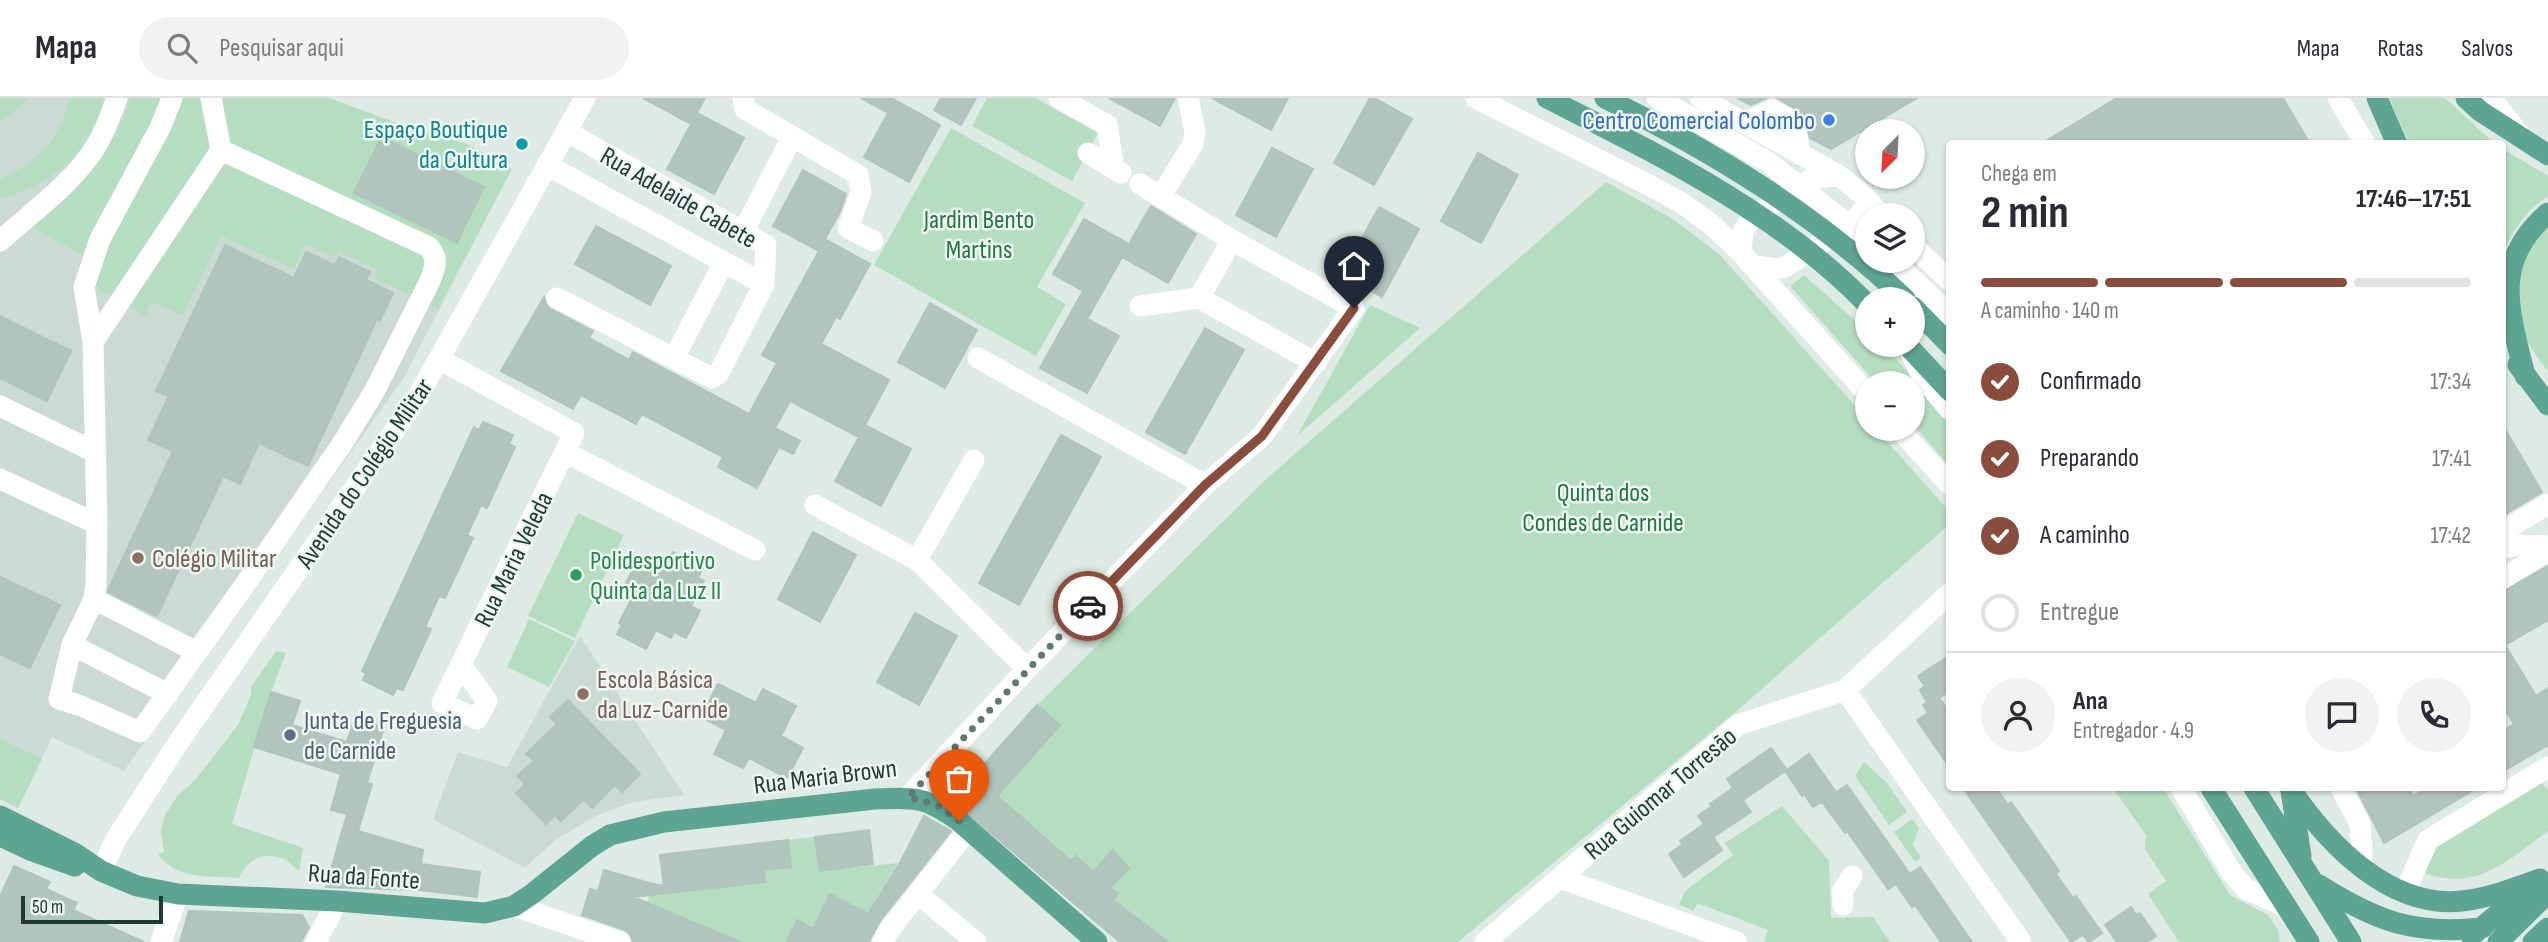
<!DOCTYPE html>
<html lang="pt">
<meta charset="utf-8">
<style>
:root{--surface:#fff;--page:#f2f2f3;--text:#2b2b33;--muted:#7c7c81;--line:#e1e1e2;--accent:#8a4c3c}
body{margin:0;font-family:"Sofia Sans Condensed",sans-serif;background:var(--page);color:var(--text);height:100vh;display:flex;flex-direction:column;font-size:26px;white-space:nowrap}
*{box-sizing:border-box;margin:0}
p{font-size:23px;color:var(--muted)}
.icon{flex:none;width:38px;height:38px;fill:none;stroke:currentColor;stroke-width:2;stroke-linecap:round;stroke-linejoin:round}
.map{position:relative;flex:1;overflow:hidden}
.side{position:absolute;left:1946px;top:42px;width:560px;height:651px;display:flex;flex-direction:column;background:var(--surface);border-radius:7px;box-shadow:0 2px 5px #0004}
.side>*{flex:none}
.needle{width:46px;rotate:204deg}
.fabs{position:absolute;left:1855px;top:21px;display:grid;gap:14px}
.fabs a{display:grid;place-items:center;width:70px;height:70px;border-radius:50%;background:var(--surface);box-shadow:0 2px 5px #0004;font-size:35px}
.scale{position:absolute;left:21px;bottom:18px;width:142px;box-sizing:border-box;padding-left:7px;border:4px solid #1e3b33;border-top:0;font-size:19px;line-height:24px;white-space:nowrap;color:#1e3b33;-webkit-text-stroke:5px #eef7f2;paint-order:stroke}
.pin{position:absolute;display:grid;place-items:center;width:60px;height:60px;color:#fff;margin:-72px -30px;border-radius:50% 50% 50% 0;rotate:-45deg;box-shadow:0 0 7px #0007}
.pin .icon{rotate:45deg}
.courier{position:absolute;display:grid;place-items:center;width:70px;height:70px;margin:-35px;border:5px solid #8a4c3c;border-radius:50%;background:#fff;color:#222;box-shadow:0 2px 9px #0007}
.headline em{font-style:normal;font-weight:700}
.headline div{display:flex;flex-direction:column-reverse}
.headline{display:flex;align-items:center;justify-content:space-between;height:119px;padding:0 35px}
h1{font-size:46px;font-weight:700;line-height:52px}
.bar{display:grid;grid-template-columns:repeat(4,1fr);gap:10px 7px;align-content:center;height:84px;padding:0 35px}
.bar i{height:9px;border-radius:5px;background:var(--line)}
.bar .selected{background:var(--accent)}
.bar p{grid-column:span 4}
.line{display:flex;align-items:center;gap:18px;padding:0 35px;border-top:2px solid var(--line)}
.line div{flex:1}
.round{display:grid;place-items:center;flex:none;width:74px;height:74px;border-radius:37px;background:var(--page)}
ol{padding:0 35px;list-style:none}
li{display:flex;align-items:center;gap:21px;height:77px}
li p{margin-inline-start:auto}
li .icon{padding:7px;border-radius:50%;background:var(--accent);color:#fff;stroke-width:4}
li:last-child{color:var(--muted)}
li i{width:38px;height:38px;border:4px solid var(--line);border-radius:50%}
header{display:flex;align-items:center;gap:42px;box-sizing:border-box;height:98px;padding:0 35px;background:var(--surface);border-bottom:2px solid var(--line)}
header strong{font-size:33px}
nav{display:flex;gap:38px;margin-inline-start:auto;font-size:24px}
.search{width:490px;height:63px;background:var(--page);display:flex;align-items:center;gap:18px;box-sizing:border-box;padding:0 24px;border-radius:38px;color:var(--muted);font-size:26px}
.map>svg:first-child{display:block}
.built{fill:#cbdad3}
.green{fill:#b4debf}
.building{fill:#b2c5bd;stroke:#afc4bc;stroke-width:2}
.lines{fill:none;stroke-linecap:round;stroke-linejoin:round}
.minor{stroke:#fff;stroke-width:21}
.major{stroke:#5ea492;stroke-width:21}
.done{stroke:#617971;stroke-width:7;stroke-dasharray:0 12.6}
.route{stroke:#8a4c3c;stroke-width:9}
.shop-dot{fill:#3f7fe0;stroke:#eef7f2;stroke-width:2.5}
.culture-dot{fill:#0f9aa8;stroke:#eef7f2;stroke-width:2.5}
.education-dot{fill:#8d6e63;stroke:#eef7f2;stroke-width:2.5}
.leisure-dot{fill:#2e9e5b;stroke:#eef7f2;stroke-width:2.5}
.service-dot{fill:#5c6f8a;stroke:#eef7f2;stroke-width:2.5}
.labels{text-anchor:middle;stroke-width:5;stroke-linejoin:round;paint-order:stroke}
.shop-label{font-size:26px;fill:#366cbe;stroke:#eef7f2;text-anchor:end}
.culture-label{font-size:26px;fill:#0d838f;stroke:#eef7f2;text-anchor:end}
.street-label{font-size:26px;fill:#1e3b33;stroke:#eef7f2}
.park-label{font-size:26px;fill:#257544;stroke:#eef7f2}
.education-label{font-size:26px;fill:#785e54;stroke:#eef7f2;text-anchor:start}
.leisure-label{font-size:26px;fill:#27864d;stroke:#eef7f2;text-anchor:start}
.service-label{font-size:26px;fill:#4e5e75;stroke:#eef7f2;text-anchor:start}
</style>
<header>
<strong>Mapa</strong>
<div class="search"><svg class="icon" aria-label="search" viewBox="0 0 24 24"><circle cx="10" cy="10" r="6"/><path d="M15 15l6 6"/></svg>Pesquisar aqui</div>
<nav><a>Mapa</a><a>Rotas</a><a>Salvos</a></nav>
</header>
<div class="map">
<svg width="2548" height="844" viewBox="0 0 2548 844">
<rect width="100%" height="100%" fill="#ddebe4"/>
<path class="built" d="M0,0H329L396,25L467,46L512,71L403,281L124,673L52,639L18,710L0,701Z
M580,538L684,697L633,704L595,718L554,743L525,770L433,721L458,654L507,669Z"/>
<path class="green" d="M0,0H31L0,24Z
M69,0H104C91,55 53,86 0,101V81C36,65 62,40 69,0Z
M131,0H329L396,25L467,46L512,71L438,210L374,180L378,172L339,154L335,160L305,146L294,171L221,138L183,217L152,204L145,218L94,188L85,158L31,129C74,87 112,59 131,0Z
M987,0H1035L1098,35L1072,83L972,28Z
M2389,0H2445L2494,45H2409Z
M951,30L1085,105L1037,189L1066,206L1036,258L874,167Z
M2503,51L2548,78V98C2527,111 2512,133 2503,156Z
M1606,84L1673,121L1719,156L1867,321V331H1876L1949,413V427L1739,611L1458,844H1168L1113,802L1118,796L1079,761L1071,763L997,698L1059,627L1037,607L1265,382Z
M2548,124V273C2536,258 2522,239 2519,220C2512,185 2523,149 2548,124Z
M1804,177L1867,233V247H1882L1925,291L1949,328V368L1913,326V285H1876L1790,188Z
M1370,207L1420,230L1297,338Z
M578,415L624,437L575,540L528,518Z
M529,521L575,543L549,589L507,569Z
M276,553L286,555L271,594L232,726L303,750L299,774C281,751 251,752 239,780C211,778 175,782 158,756L164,754L161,734L164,719L178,697L196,681L238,627L251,597V589Z
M0,641L42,661L18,710L0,701Z
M1864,664L1887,685L1907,714L1889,727L1855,678Z
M2540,683L2548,692V733C2507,763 2476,795 2422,774L2433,749Z
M2113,690H2163L2230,797L2268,817L2278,832L2280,844H2179L2148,796L2166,783L2145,751L2146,737Z
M1782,708L1829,763L1831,820L1873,819L1890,844H1764L1768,832L1697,805L1694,813L1679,807L1685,793L1733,757L1725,745Z
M1912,721L1919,730L1913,747L1921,760L1915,764L1894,734Z
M815,739L820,773L898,765L867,816L833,842L798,823L787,844H740L647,805L652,786L765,784L764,772L791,769L788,742Z"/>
<path class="building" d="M643,0H705L691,26Z
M861,0H891L940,27L909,84L864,59L888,15Z
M941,0H976L961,27L934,12Z
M1109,0H1175L1160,28Z
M1212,0H1288L1271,32Z
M1370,0H1374L1412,21L1374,87L1334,65Z
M1737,0H1767L1751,7Z
M1777,0H1917L1831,51L1810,40L1804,16Z
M2117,0H2283L2310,46H2041Z
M697,15L744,40L714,96L667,71Z
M381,39L484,89L457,145L354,95Z
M1272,50L1313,71L1276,139L1236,117Z
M1478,55L1518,77L1481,145L1441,123Z
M803,72L846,96L840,114L825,141L870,166L840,221L836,219L821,246L889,282L865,327L911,351L881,408L835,383L859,339L790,303L775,330L800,343L793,356L779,349L757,390L718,369L723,359L642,316L636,326L581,297L573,311L501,273L544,199L546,206L550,211L593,233L589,240L629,262L633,254L749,316L777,265L762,257L819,153L773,128Z
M1151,108L1196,136L1168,185L1122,159L1087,221L1119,238L1087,295L1040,270L1083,193L1053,176L1084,121L1129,146Z
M1379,109L1419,131L1382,199L1342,176Z
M596,128L671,168L650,207L575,166Z
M225,147L294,180L306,154L335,167L339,159L370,174L366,182L393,195L380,223L377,221L308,368L259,345L240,386L223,378L157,518L108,494L109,490L173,353L148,342L169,298L156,293Z
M930,205L977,232L945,290L898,264Z
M0,218L71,253L47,303L0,280Z
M1205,230L1244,252L1185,356L1146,334Z
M483,324L513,337L509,346L515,349L487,410L481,407L467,437L473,440L445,500L439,498L425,529L431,531L403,592L397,590L393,597L363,582L366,575L362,573L474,329L479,332Z
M2502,326L2542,394L2502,418Z
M1061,337L1101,359L1019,507L979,485Z
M813,434L856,457L820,524L778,501Z
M673,454L703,470L698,480L704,483L691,508L700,513L686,540L674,534L671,540L656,532L646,551L617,536L622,527L619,525L632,500L621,494L634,469L645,475L648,469L661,476Z
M2548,468V522L2505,547L2536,598L2548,590V647L2502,674V633L2514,626L2502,606V494Z
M0,479L60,507L30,570L0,556Z
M915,515L957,538L919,607L877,584Z
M1950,557V593L1939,600L1950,615V670L1917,622L1928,615L1923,607L1927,604L1920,592L1925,588L1918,578Z
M718,586L756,605L763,591L796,608L781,638L803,650L787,680L749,660L743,670L714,656L726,632L701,619Z
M271,594L300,603L292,627L347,644L355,620L384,630L367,685L372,686L358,733L423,752L421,766L480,774L477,799L419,792L326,789L347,716L331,712L341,676L254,649Z
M568,602L640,676L622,694L615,687L592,710L584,701L561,723L555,717L546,726L516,695L525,686L517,678L534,663L526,656L557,626L550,619Z
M1037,607L1060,627L997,698L1071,763L1076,758L1093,774L1113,752L1129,771L1110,789L1118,796L1113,802L1168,844H1120L952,702Z
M1771,650L1787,672L1809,656L1836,694L1847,687L1910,776L1920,769L1972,844H1941L1915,807L1912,809L1896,786L1888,791L1847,733L1845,735L1822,704L1813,709L1804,696L1802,698L1785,673L1743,702L1751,714L1713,739L1722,752L1684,779L1669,756L1683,746L1680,743L1704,726L1698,718L1712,708L1710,706L1733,690L1727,681Z
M1963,690H1996L2008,707L2011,704L2059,773L2056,776L2073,800L2076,798L2102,835L2089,844L2083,837L2071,844Z
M2356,690H2408L2413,698L2428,690H2477L2384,745Z
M924,718L951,733L880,823L869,844H787L797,822L813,831L830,796L868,816L901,763Z
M869,732L873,766L820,773L815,739Z
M788,742L791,769L764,772L765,784L633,799L740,844H633L630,836L625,832L582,817L590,791L598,793L604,772L664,789L660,757Z
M14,768L50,784L46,791L77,805L73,812L144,844H0V799Z
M2131,809L2136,817L2140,815L2156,838L2147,844H2117L2105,827Z
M189,813L302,817L309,829L301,844H180Z"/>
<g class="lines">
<path class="minor" d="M211,0L221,52L429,149L435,159V168L430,183L374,294L342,346L246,485L140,634L81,608L59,601L72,547L94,501L96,487L97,426L93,244L221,52
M743,0L745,11L858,77L861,94L848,130L873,143
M1059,0L1107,27L1114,71
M1476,0L1645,85L1682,105L1712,127L1741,155L1867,295
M1657,0L1768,64L1867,141
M1700,0L1838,77L1861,95L1881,117
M2338,0L2365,46
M2491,0L2519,36
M1745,25L1772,12L1794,24L1800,56
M1088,55L1121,75
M547,67L764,186
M1140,86L1232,142
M1161,98L1193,46L1195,34L1188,0
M743,134L792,39
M0,143C32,114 71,87 95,50C104,35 111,17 117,0
M1913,148L1950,183
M1741,155L1743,133L1753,119L1809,82L1838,77
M1893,163L1939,206L1950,221
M1752,167L1776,171L1785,169L1851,127L1870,104
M557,200L712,280L719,275L764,186L766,147L566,33
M1140,208L1199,200
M93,244L84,189L100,141L160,30L172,0
M1910,253L1922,279L1950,312
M674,260L724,164
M978,260L1205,387
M439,261L574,335L442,605L477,621L487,603L461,567
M0,308L95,354
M1899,331L1950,387
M565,354L755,452
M974,362L917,462L1027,571
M0,381L97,426
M815,407L917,462
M2502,434L2548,406
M2502,451L2514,447L2548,448
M2502,481L2548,453
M94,501L197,554
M72,547L168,596
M1845,592L2021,844
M2181,690L2232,775L2246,791L2285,808
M2341,690L2360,726L2363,770
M908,699L1027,571L1205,387L1262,338L1354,210L1232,142L1199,200L1316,265
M101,773L116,741L176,648L417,300L585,0
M1560,780L1737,844
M2405,794L2428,742L2548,669
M918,796L976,844
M1843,807L1842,794L1852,778
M514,808L620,844
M161,844L178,796
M316,844L337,803
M882,844L890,831L959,743
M1485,844L1738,627L1845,592L1950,495"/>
<path class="major" d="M1547,0C1659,57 1779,115 1867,206
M1605,0C1714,54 1817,117 1905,201
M2377,0L2397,46
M2466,0L2480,13L2548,57
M1913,209L1950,247
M1907,247L1950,293
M2518,267L2548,307
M2525,278C2510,214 2490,165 2548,115
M2211,690L2309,844
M2254,690L2351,844
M2290,690C2327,745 2389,811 2462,803C2489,800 2515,790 2540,781
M2291,693L2301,758
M0,718L76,756L101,773L137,788L178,796L337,803L485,815L514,808L532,796L592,748L610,737L664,724L875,701C916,699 926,699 959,723L1097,844
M0,738L30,752L75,768
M2319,787C2376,823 2413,837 2482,830
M2471,838L2530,790
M2498,844L2548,795
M2533,844L2548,830"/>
</g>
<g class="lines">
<path class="done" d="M959,723L937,707L908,699L1088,508"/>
<path class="route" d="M1088,508L1205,387L1262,338L1354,210"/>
</g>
<circle class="shop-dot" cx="1829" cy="22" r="7"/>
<circle class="culture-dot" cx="522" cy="46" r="7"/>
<g class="education-dot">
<circle cx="138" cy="460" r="7"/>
<circle cx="583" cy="596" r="7"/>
</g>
<circle class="leisure-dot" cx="576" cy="477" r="7"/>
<circle class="service-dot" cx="290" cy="637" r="7"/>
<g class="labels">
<g class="shop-label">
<text x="1815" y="31">Centro Comercial Colombo</text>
</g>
<g class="culture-label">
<text x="508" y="40">Espaço Boutique<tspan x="508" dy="30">da Cultura</tspan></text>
</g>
<g class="street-label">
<text transform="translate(679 99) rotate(30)" y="9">Rua Adelaide Cabete</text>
<text transform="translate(364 375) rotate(-56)" y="9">Avenida do Colégio Militar</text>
<text transform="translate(513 461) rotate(-64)" y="9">Rua Maria Veleda</text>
<text transform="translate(825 678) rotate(-7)" y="9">Rua Maria Brown</text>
<text transform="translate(1660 695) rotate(-40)" y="9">Rua Guiomar Torresão</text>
<text transform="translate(364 778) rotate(4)" y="9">Rua da Fonte</text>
</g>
<g class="park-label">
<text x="979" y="130">Jardim Bento<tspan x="979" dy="30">Martins</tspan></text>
<text x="1603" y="403">Quinta dos<tspan x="1603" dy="30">Condes de Carnide</tspan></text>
</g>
<g class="education-label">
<text x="152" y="469">Colégio Militar</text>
<text x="597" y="590">Escola Básica<tspan x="597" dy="30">da Luz-Carnide</tspan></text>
</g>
<g class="leisure-label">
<text x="590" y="471">Polidesportivo<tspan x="590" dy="30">Quinta da Luz II</tspan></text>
</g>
<g class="service-label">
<text x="304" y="631">Junta de Freguesia<tspan x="304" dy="30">de Carnide</tspan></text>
</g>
</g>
</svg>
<div class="fabs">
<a><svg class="needle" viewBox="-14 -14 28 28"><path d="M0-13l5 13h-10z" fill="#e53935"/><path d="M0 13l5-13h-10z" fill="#7c7c81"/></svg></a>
<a><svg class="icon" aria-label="layers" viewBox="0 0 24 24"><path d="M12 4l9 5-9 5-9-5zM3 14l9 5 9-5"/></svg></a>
<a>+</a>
<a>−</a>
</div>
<div class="scale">50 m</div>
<div class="pin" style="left:959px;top:723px;background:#ea580c"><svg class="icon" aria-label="bag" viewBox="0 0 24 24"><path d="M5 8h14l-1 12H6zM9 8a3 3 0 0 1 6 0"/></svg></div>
<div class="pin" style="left:1354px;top:210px;background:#1f2937"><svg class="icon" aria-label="home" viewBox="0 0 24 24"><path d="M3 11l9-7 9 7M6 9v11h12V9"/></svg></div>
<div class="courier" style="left:1088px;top:508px"><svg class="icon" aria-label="car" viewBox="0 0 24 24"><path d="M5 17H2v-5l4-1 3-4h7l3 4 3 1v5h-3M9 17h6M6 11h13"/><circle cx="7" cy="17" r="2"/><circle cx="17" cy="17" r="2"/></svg></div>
<section class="side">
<div class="headline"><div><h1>2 min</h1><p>Chega em</p></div><em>17:46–17:51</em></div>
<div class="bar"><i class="selected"></i><i class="selected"></i><i class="selected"></i><i></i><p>A caminho · 140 m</p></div>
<ol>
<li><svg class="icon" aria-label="check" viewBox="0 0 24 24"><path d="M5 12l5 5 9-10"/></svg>Confirmado<p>17:34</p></li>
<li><svg class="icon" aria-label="check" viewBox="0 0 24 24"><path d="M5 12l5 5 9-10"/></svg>Preparando<p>17:41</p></li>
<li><svg class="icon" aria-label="check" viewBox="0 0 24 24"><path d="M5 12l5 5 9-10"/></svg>A caminho<p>17:42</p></li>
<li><i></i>Entregue</li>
</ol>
<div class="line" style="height:126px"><a class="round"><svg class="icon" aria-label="person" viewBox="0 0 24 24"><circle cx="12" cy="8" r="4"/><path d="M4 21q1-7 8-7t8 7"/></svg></a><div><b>Ana</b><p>Entregador · 4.9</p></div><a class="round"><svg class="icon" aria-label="chat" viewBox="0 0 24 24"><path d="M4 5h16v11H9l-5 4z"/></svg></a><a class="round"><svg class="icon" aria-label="phone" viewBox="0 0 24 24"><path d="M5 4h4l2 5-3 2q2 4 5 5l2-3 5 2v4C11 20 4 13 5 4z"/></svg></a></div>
</section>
</div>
